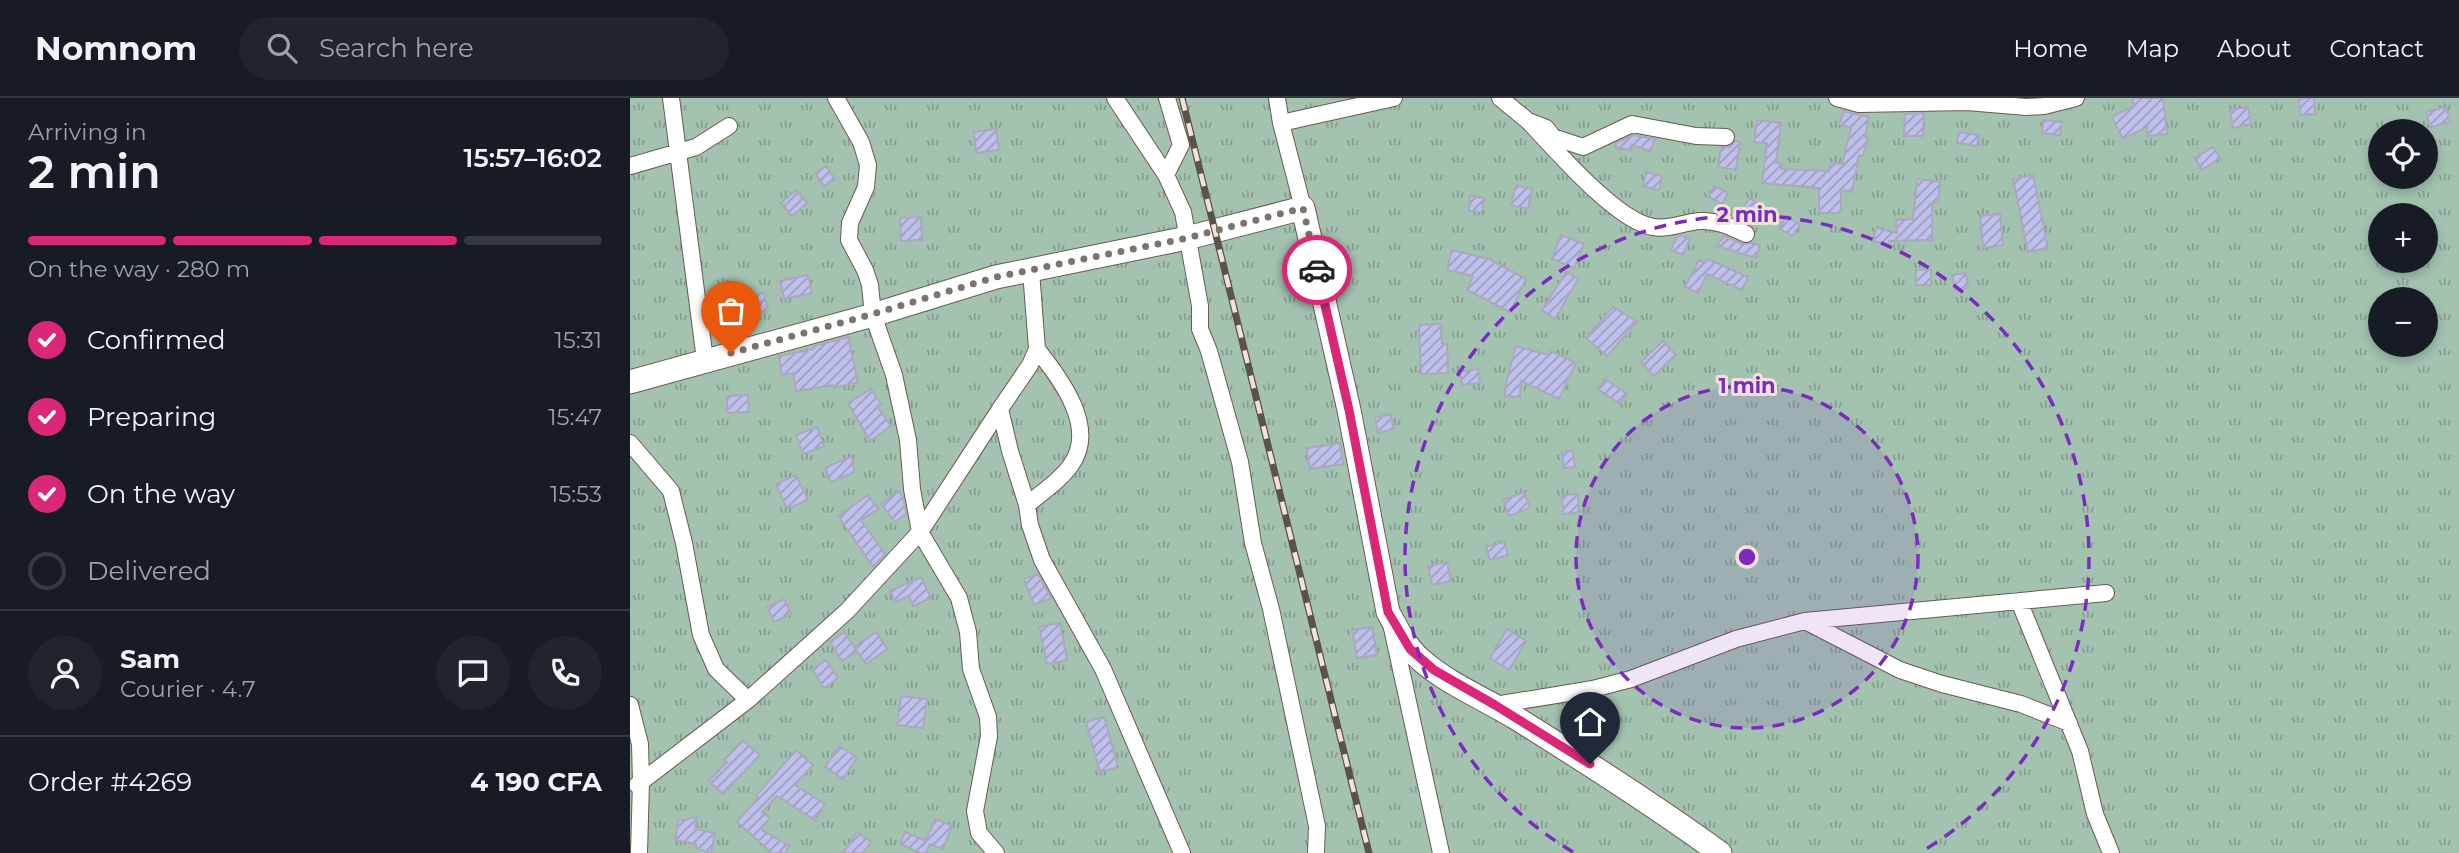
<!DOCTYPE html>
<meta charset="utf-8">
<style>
:root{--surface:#171b24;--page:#20242c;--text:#f1f3f6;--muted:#9ea1a6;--line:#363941;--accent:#db2777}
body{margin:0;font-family:Montserrat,sans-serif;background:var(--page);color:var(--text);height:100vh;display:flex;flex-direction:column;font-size:26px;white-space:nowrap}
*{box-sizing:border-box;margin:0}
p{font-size:23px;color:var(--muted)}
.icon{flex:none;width:38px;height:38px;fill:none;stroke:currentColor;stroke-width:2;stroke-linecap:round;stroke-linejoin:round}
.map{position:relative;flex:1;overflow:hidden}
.details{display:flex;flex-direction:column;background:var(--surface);width:630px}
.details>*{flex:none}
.buttons{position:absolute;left:1738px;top:21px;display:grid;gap:14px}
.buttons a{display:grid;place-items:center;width:70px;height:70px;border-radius:50%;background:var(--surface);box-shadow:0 4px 10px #0003;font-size:35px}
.pin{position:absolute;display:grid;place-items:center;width:60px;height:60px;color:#fff;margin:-72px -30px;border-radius:50% 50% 50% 0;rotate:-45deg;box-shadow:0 0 7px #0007}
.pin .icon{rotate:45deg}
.courier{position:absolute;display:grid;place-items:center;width:70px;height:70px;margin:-35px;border:5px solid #db2777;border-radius:50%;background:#fff;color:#222;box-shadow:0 2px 9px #0007}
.overview em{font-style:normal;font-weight:600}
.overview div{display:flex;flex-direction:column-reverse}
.overview{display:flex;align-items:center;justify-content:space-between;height:119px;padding:0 28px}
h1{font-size:46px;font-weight:600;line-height:52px}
.bar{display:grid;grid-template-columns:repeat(4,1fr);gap:10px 7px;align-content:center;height:84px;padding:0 28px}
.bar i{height:9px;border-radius:5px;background:var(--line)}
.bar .active{background:var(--accent)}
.bar p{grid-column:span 4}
.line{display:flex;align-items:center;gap:18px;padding:0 28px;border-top:2px solid var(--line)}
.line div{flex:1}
.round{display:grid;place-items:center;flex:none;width:74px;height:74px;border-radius:37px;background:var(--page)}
ol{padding:0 28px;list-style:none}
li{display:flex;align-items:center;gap:21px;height:77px}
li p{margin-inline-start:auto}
li .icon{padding:7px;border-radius:50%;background:var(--accent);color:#fff;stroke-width:4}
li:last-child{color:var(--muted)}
li i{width:38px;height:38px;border:4px solid var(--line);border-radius:50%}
header{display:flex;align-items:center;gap:42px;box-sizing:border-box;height:98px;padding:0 35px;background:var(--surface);border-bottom:2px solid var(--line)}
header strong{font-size:33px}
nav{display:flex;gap:38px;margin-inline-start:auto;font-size:24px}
.search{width:490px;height:63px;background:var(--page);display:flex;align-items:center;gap:18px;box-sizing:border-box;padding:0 24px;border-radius:38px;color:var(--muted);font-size:26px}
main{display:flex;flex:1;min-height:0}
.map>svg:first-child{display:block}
.grass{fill:url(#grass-tufts);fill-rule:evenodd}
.building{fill:url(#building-hatch);stroke:#a9aabb;stroke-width:2}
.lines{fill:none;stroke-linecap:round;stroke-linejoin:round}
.street-casing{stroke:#695b51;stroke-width:18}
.secondary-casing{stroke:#695b51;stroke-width:25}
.street{stroke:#fff;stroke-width:16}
.secondary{stroke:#fff;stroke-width:23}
.rail-casing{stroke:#5a524d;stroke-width:7}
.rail{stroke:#f2e2d7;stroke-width:4.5;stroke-dasharray:13;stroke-linecap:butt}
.done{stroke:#7d736c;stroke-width:7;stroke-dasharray:0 12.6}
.route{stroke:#db2777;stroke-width:9}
.ring{fill:none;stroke:#7b2cbf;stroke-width:3.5;stroke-dasharray:12 9}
.centre{fill:#7b2cbf;stroke:#f2e2d7;stroke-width:3.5}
.ring-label{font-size:21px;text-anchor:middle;font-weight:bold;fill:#7b2cbf;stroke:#f2e2d7;stroke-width:6;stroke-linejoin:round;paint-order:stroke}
</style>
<header>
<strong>Nomnom</strong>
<div class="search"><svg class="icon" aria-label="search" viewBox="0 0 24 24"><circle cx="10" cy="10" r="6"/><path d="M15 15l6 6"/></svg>Search here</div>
<nav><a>Home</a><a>Map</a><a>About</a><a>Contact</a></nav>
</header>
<main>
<section class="details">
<div class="overview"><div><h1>2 min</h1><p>Arriving in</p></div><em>15:57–16:02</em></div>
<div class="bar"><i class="active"></i><i class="active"></i><i class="active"></i><i></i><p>On the way · 280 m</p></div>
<ol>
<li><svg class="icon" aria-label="check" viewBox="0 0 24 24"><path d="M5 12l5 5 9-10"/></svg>Confirmed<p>15:31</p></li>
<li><svg class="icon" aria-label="check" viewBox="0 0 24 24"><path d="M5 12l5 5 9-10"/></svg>Preparing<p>15:47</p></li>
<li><svg class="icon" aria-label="check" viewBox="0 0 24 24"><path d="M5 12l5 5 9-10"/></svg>On the way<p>15:53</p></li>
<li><i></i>Delivered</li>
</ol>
<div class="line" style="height:126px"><a class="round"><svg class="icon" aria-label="person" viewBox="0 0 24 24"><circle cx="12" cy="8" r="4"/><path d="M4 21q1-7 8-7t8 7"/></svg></a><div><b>Sam</b><p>Courier · 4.7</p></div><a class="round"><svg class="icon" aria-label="chat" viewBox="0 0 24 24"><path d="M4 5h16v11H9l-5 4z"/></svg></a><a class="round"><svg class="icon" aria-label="phone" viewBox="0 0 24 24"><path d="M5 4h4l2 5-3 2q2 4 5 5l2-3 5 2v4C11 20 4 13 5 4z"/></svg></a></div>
<div class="line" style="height:91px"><div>Order #4269</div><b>4 190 CFA</b></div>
</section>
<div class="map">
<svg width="1829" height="755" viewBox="0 0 1829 755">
<defs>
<pattern id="grass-tufts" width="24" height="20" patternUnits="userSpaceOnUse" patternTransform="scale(1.75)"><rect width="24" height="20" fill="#a3c2b0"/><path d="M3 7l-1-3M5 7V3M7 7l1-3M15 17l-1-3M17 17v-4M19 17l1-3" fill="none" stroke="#869e90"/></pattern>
<pattern id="building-hatch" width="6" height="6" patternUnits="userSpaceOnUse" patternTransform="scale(1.75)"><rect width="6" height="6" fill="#bec0eb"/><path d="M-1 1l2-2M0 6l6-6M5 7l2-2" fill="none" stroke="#9c9dbf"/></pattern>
</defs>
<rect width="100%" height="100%" fill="#f2e2d7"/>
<path class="grass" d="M0,0H1829V755H0ZM1750,33H1796V79H1750ZM1750,117H1796V163H1750ZM1750,201H1796V247H1750Z"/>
<path class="building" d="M1502,0H1533L1537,36L1518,38L1517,29L1493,41L1482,19L1504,8Z
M1676,0H1684L1685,16L1670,17L1669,1Z
M1618,9L1621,26L1603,30L1600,12Z
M1816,9L1820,24L1800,29L1796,14Z
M1214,13L1239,19L1235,39L1238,40L1233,58L1229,57L1222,94L1211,92V115H1189V90L1132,85L1137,45L1124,44L1127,22L1151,25L1146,65L1152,66L1151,71L1199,73L1201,64L1212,66L1221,30L1209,26Z
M1294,15L1293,38H1274L1275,16Z
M1413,22L1432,24L1430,37L1412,35Z
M366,31L369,52L346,55L344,34Z
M1329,34L1349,37L1347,48L1327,45Z
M1003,37L1025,41L1020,53L1002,47V52L986,50V45Z
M1105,43L1110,44L1106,72L1088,69L1091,49H1100Z
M1583,49L1590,60L1572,72L1565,60Z
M196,68L205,81L194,88L185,75Z
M1016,74L1032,78L1029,92L1013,88Z
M1403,77L1418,150L1398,154L1383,81Z
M1287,81L1310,84L1308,104L1302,105V142L1259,143L1258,146L1243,143L1246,130L1267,135L1266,122L1283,121Z
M886,87L902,91L898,111L881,107Z
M1084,88L1098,95L1092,106L1079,99Z
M166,92L177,105L162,118L151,105Z
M840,98L854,100L852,114L839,113Z
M1120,100L1133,109L1124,122L1111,113Z
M1370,116L1373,147L1353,150L1350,118Z
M1157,118L1170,127L1162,138L1149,130Z
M291,119L292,142L271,143L270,120Z
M931,137L954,146L944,170L922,161Z
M1051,137L1060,141L1053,157L1041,152L1047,138Z
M1094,138L1112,146L1122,145L1130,147L1126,160L1087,148Z
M822,152L859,161L896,181L880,214L837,192L843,178L817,172Z
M1078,161L1118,179L1112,192L1077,176L1068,195L1055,189L1069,162L1075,165Z
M1286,172H1301V187H1286Z
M936,174L948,181L925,221L912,212Z
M1336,175L1338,190L1325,192L1322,177Z
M178,177L182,195L154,201L150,183Z
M134,195L138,213L116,218L112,200Z
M983,209L1007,224L977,258L956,240Z
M811,226L812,246H817L818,275L791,276L789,227Z
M218,239L228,284L204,290L203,287L166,293L163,275L152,277L149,258L184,251V248Z
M1033,243L1046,257L1024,278L1011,264Z
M886,248L919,257L921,253L946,265L929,301L891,283L890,299L875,298L876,285Z
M848,271L850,285L832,287L830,274Z
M975,281L997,296L990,306L968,291Z
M241,291L251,306L247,308L261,328L240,343L218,305Z
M118,297L119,314L97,315V298Z
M760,316L764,331L748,335L745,320Z
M187,329L194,348L173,356L166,337Z
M710,345L713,366L680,371L676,350Z
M943,353L945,369L934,370L932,354Z
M222,358L224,374L201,384L195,370Z
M166,377L178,402L157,411L146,386Z
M268,393L273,399L276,416L265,424L251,406Z
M894,394L900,410L879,418L873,402Z
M948,396L949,414L933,416L932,397Z
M238,397L248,411L231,422L255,456L243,469L208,418Z
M874,444L878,457L860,462L856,449Z
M817,464L821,483L802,487L798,468Z
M408,476L421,500L404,507L394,481Z
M291,479L301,500L283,508L279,498L265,504L260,493Z
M154,501L161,516L144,524L137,509Z
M430,525L437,562L417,566L409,529Z
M742,529L747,557L727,560L722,532Z
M877,531L896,543L879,572L860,560Z
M214,534L227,553L212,563L200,544Z
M246,534L257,551L236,566L224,549Z
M196,562L208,580L194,590L182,571Z
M271,598L297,601L293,630L267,627Z
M474,619L488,669L470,674L456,624Z
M112,642L130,657L93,696L79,683L97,664L94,662Z
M209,648L227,659L213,681L195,669Z
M166,652L183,667L165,687L195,706L185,722L147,698L132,714L140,720L130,731L159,748L155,755H142L107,724L128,700L126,698Z
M67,719L65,731L85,735L81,755L66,750V746L45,742L48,723Z
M305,721L322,728L313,751L300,746L296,755H290L270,746L275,734L296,743Z
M227,734L241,744L233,755H213Z"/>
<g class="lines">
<g class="street-casing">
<path id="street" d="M41,0L75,262
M206,0L231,44L238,67L236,89L220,125L219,142L235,172L240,187L243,217L264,277L278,342L282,391L290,434L329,500L338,534L341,571L358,619L359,638L345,713L349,735L366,755
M485,0L536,77L553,114L570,208V231L579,253L610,364L623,445L641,511L687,728L686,755
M647,0L651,25L673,110
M870,0L898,23L916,30L923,39L953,49L1002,26L1066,38L1096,39
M1207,0L1229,6L1337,4L1396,9L1414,8L1446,0
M898,23C925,51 986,123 1023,129C1040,132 1054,124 1070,123C1087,122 1101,129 1116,136
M651,25L764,0
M0,68L66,49L99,28
M536,77L551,47L537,0
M401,173L407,251L400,267L370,311L380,353L397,407L400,427L412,462L473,571L552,755
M0,345L41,393L54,445L71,537L86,571L118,602
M397,407C412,394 430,383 441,367C468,329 430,281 407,251
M1389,503L1450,653L1465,716L1481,755
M1175,523L1270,572L1312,586L1391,606L1439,625
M762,530L811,755
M0,607L10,646L11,684L7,687
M865,607L963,591L1001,581L1106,541L1175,523L1476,495
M9,755L11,684L118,602L217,513L290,434L370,311"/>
</g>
<g class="secondary-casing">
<path id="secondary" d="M0,284L243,217L366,179L557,140L673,110L719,312L758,514C767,531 776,549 791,562C818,586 855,601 886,620C955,663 1024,707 1090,755"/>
</g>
<use href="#street" class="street"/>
<use href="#secondary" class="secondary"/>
<g class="rail-casing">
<path id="rail" d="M552,0L739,755"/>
</g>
<use href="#rail" class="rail"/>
</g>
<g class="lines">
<path class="done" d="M101,255L243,216L366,179L557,140L673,110L687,172"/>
<path class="route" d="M687,172L719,312L758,514L780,551L804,572L865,607L960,666"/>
</g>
<circle cx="1117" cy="459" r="171" fill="#7b2cbf" fill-opacity=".12"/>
<g class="ring">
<circle cx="1117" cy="459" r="171"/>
<path d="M943 754A342 342 0 1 1 1291 754"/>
</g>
<circle cx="1117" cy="459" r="10" class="centre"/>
<g class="ring-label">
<text x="1117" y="124">2 min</text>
<text x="1117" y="295">1 min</text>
</g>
</svg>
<div class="buttons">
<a><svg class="icon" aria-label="locate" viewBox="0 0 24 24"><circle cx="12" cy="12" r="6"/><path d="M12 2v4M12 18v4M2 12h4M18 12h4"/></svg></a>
<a>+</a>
<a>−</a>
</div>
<div class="pin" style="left:101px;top:255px;background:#ea580c"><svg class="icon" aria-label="bag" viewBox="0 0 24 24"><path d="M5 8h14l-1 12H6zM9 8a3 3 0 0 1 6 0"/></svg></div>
<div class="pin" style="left:960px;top:666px;background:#1f2937"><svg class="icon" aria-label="home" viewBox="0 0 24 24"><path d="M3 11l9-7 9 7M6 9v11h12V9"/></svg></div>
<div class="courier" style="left:687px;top:172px"><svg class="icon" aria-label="car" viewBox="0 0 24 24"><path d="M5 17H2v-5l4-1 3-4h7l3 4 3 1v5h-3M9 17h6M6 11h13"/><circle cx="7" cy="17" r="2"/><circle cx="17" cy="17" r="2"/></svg></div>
</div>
</main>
